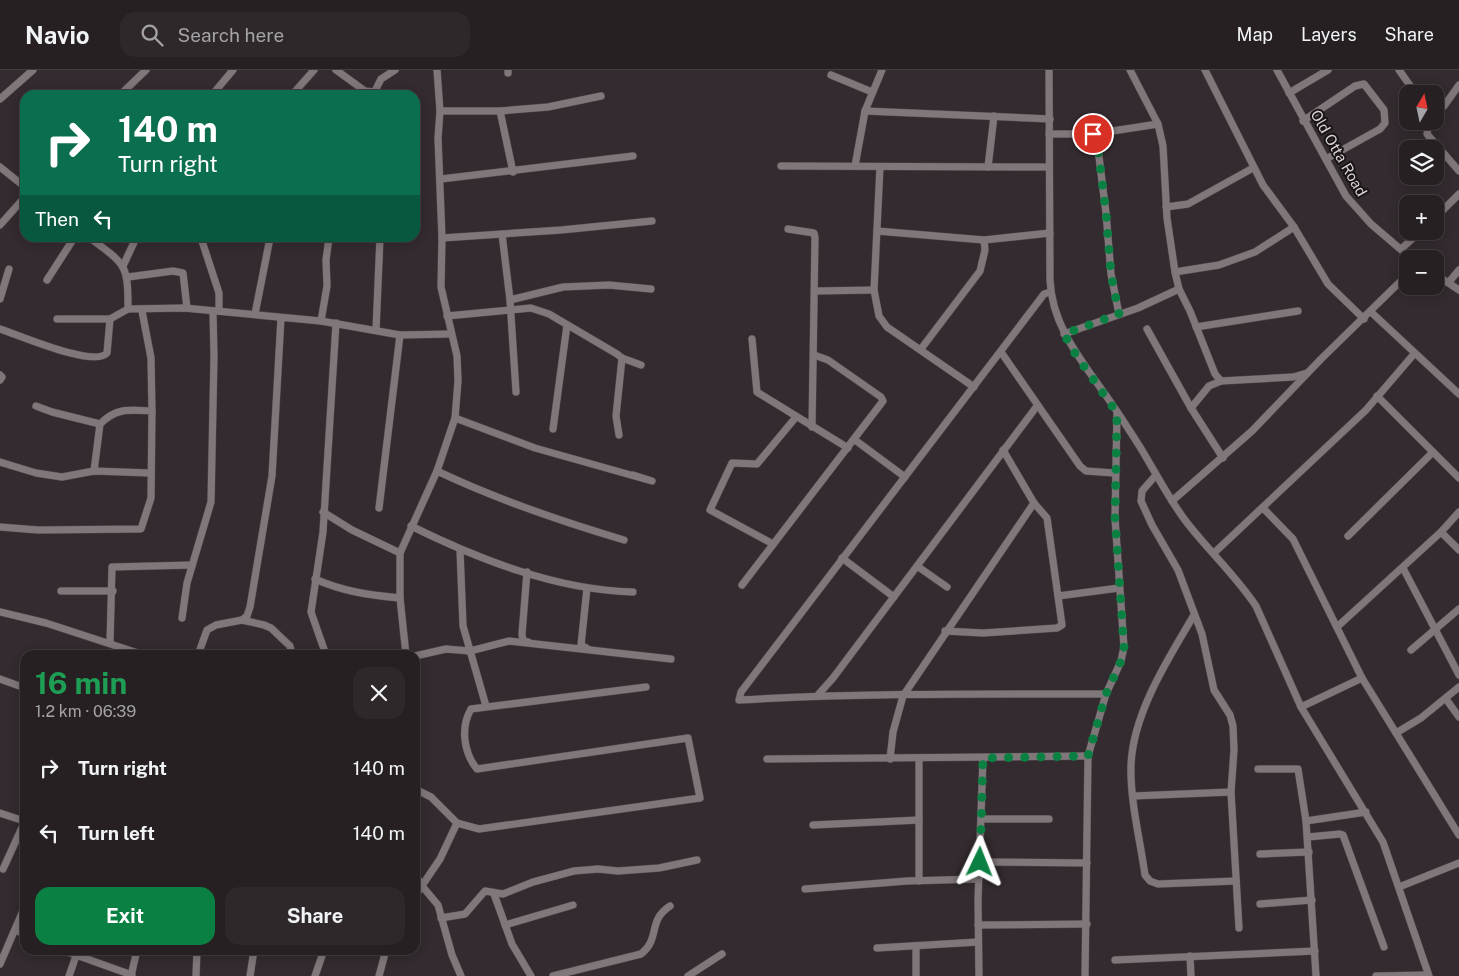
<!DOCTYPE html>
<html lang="en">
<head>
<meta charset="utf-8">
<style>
  body { margin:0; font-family:"Public Sans",sans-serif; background:#2e282b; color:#f1f3f6; height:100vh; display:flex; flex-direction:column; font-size:19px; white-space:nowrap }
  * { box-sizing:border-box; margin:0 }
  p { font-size:16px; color:#a4a3a6 }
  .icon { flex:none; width:28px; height:28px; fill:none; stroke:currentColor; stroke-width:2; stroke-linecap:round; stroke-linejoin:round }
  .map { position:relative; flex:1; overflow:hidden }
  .panel { position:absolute; left:20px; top:580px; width:400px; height:305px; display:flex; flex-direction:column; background:#262023; border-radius:15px; box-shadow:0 2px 12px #0003,0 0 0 1px #423e41 }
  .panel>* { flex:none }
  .banner { position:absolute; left:20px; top:20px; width:400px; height:152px; border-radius:15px; box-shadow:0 2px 12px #0003,0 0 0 1px #423e41; background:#0b6e4f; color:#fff; overflow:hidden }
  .needle { width:32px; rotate:9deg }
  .controls { position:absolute; left:1399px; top:15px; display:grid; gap:10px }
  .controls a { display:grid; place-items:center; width:45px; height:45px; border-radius:10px; background:#262023; box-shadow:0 2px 12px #0003,0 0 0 1px #423e41; font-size:25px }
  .pin { position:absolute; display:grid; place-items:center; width:42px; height:42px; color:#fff; margin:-21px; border:2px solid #fff; border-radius:50%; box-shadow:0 1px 5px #0007 }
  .me { position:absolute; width:55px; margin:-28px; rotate:2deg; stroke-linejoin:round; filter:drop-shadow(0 0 4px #0008) }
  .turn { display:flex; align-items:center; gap:18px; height:105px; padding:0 15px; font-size:22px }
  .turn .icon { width:65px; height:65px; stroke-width:2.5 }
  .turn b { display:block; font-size:35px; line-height:42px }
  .then { display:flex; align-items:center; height:48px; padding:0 15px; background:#0003; gap:10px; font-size:19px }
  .round { display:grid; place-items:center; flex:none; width:52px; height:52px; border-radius:15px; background:#2e282b }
  .overview { display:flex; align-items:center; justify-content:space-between; height:85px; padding:0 15px }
  h1 { font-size:30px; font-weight:700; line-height:38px; color:#1e9e55 }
  .cta { display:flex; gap:10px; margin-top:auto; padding:10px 15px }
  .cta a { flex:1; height:58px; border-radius:15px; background:#0b8043; color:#fff; font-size:20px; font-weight:700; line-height:58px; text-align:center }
  .cta a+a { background:#2e282b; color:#f1f3f6 }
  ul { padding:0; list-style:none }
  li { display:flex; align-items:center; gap:15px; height:65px; padding:0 15px }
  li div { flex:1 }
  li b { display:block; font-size:19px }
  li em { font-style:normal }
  header { display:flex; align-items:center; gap:30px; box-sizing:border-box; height:70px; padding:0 25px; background:#262023; border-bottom:1px solid #423e41 }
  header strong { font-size:24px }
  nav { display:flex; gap:28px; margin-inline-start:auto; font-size:18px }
  .search { width:350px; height:45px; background:#2e282b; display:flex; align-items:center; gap:12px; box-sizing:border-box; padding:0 18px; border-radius:15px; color:#a4a3a6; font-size:19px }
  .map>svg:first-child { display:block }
</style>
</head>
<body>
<header>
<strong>Navio</strong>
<div class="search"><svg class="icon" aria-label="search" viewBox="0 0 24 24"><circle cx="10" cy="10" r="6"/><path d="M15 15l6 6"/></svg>Search here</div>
<nav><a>Map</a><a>Layers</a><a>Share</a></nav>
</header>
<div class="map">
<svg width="1459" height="906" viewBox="0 0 1459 906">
  <rect width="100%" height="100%" fill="#332b2f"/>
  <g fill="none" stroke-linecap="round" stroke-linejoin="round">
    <defs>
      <g id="minor">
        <path d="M336 0 365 21 374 22"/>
        <path d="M508 0V3"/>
        <path d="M1049 0 1050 210C1052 254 1078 286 1102 320 1116 339 1128 358 1140 377 1156 403 1169 430 1188 454 1210 482 1236 506 1256 536L1301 637 1383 772 1429 906"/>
        <path d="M1130 0 1158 54 1163 76 1167 148 1175 202 1179 219 1190 241 1215 304 1221 311 1293 307 1307 303"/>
        <path d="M1205 0 1263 115 1294 157 1328 214 1364 249"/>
        <path d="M1277 0 1346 126 1371 154 1412 189"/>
        <path d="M1399 0 1416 24"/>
        <path d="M831 5 872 22"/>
        <path d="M1289 23 1328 0"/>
        <path d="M120 25 146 0"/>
        <path d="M212 25 233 0"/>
        <path d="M292 25 314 0"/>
        <path d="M373 25 381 9 395 0"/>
        <path d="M0 29 33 0"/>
        <path d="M1435 40 1444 36 1459 15"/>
        <path d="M440 41H500L548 37 601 26"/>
        <path d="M500 41 513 102"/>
        <path d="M865 41 1050 49"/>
        <path d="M1303 51 1355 16 1364 14 1384 40 1385 53 1380 59 1326 89"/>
        <path d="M1429 51 1427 64 1459 101"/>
        <path d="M1096 63 1106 143 1111 204 1119 244"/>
        <path d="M1049 64H1093L1158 54"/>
        <path d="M781 96 1049 97"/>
        <path d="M855 96 865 41 882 0"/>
        <path d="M0 97 25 117"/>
        <path d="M880 97 874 220 879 246 887 257 974 317"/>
        <path d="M988 97 994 46"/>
        <path d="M441 109 633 86"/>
        <path d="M1166 137 1188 134 1253 98"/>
        <path d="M1435 148 1459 124"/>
        <path d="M0 155 25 127"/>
        <path d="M788 159 814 163 815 168 812 357"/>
        <path d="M877 161 984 170 1050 163"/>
        <path d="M502 164 510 230"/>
        <path d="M90 168C126 195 128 194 128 239"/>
        <path d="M201 168 219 223V241"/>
        <path d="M442 168 561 160 652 151"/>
        <path d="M1401 179 1421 161"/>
        <path d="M123 196 136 168"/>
        <path d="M1175 202 1219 195 1255 182 1294 157"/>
        <path d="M1435 204 1459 220"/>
        <path d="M128 207 173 201 183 203 187 238H184"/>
        <path d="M47 210 74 168"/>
        <path d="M1449 212 1459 200"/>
        <path d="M816 221 874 220"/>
        <path d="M1050 222 1044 224 1038 232 741 622 739 630C861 623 983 624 1106 624"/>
        <path d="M0 229 9 199"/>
        <path d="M1371 242 1459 324"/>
        <path d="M255 244 270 168"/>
        <path d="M447 246 531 238 549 244 617 284 622 288 616 346 619 365"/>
        <path d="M57 249H110L128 239 184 238 321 251 400 265 451 264"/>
        <path d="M321 251 327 216 326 190 329 168"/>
        <path d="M1196 257 1298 241"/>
        <path d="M0 259C19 265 94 298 107 283L110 249"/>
        <path d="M1147 259 1191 338 1223 388"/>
        <path d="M376 260 380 168"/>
        <path d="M1064 264 1138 238 1179 219"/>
        <path d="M752 269 757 322 848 378"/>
        <path d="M921 279 980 201 985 180 984 170"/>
        <path d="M1001 282 1080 396 1086 401 1114 403"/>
        <path d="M622 288 641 295"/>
        <path d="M0 305 2 307 0 310"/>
        <path d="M516 322 510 230 563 217 609 215 651 219"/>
        <path d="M1377 326 1459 408"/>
        <path d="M36 336 52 342 100 354 94 401"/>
        <path d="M1191 338 1209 316 1221 311"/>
        <path d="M455 348 535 378 652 411 633 405"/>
        <path d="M100 354C117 337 130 340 152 341"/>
        <path d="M553 359 567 255"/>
        <path d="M855 370 905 407"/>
        <path d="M0 392 36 403 62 407 94 401 150 403"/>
        <path d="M437 401C498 430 560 451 624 470"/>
        <path d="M1172 431 1252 361 1321 289 1408 204"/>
        <path d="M379 438 400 265"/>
        <path d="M1263 438 1293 469 1362 608 1459 765"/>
        <path d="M323 442 352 460 400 483"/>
        <path d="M411 456C480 490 557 520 633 522"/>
        <path d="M0 457 38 460 141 459 151 428 152 341 151 288 142 241"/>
        <path d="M1441 462 1459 480"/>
        <path d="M1348 466 1433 382"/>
        <path d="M773 474 710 440 732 393 757 394 796 347"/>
        <path d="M460 480 463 556 486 636"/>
        <path d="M1214 483 1366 340 1414 284"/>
        <path d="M842 488 894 527"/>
        <path d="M917 496 947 517"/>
        <path d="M1403 498 1459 605"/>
        <path d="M527 502 522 564 523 571 528 572"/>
        <path d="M315 509C344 522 370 525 400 528"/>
        <path d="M742 515 883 331 881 327 828 290 814 285"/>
        <path d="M587 518 581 575 588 579"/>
        <path d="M61 521H113"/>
        <path d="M1058 526 1119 518"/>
        <path d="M0 542 46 553 144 585"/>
        <path d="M1194 545C1168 589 1133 643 1131 695 1130 731 1140 769 1145 805L1150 811 1158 814 1236 811"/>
        <path d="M182 548 187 513 211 432 214 287 213 242"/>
        <path d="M242 550 247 546 250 537 272 406 281 248"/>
        <path d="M1337 557 1441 462 1459 442"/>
        <path d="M945 561 983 563 1057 558 1062 555 1047 448 1034 433 1003 380"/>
        <path d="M110 573 112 497 192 495"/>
        <path d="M1411 580 1459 539"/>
        <path d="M198 585 207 560 216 555 242 550 264 555 271 558 290 576 292 585"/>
        <path d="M326 585 311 542 323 462 336 253"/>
        <path d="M406 585 400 528V483L437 401 455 348 458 311 457 286 441 217 442 168 438 68 440 41 437 0"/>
        <path d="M415 586 446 579 470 581 509 571 671 589"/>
        <path d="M0 609 25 618"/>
        <path d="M817 626 833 608 1037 336"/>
        <path d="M1446 629 1459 647"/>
        <path d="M1301 637 1362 608"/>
        <path d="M1396 663 1421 648 1459 617"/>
        <path d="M919 688V811"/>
        <path d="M767 689 1088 686"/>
        <path d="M890 689 893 662 903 626 1034 433"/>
        <path d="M1258 699H1298L1306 751"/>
        <path d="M415 719 431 727 457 753 479 759 700 728 688 668 477 699C464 683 460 658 471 639L646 617"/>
        <path d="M1231 722 1239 858"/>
        <path d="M1133 726 1231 722 1234 680 1233 656 1230 645 1214 620 1202 564 1178 500 1152 455 1141 431 1142 421 1156 405"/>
        <path d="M0 743 21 750 25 749"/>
        <path d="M982 749H1049"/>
        <path d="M813 755 919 750"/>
        <path d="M1308 767 1340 764 1343 765 1384 877"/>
        <path d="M1260 784 1309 782"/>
        <path d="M980 792 1087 793"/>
        <path d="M3 799 25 751"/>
        <path d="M415 804 422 816 438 835 452 885 461 906"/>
        <path d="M1399 817 1459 793"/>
        <path d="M805 819 907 811 979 809"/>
        <path d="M494 824 512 874 531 906"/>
        <path d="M415 826 440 789 457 753"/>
        <path d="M1260 834 1312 830"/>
        <path d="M441 848 465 844 485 821 503 824 533 812 574 801 598 799 618 801 659 798 697 790"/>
        <path d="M505 855 573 835"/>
        <path d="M978 855 1087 854"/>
        <path d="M15 860 25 864"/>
        <path d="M916 876V906"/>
        <path d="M877 878 978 872"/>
        <path d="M62 880 132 905"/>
        <path d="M1190 886 1191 906"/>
        <path d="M1115 890 1315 881"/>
        <path d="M0 894 25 836"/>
        <path d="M69 906 76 886"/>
        <path d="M131 906 137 880"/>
        <path d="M196 906 197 880"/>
        <path d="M250 906 254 880"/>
        <path d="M315 906 324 880"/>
        <path d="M379 906 386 880"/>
        <path d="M553 906 641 884C661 868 647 851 670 836"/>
        <path d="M688 906 722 884"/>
        <path d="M979 906 978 830 983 688"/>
        <path d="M1085 906 1088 686 1106 624 1121 591 1124 577 1115 448 1117 343"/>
        <path d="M1316 906 1306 751 1366 742"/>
        <path d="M1376 906 1428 905"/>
      </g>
    </defs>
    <!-- minor casing -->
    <use href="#minor" stroke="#50494c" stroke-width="8"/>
    <!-- minor -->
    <use href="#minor" stroke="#80777b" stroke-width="7"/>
  </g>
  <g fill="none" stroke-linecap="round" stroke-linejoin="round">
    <!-- route -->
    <path stroke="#0b8043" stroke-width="9" stroke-dasharray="0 16.2" d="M980 792 983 688 1088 686 1106 624 1121 591 1124 577 1115 448 1117 343 1076 285 1064 264 1119 244 1111 204 1106 143 1096 63 1093 64"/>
  </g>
  <g text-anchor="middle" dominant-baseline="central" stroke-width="4" stroke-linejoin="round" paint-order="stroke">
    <!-- street labels -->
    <g font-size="15" fill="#d8d2d5" stroke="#191517">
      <text transform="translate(1339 83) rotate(60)">Old Otta Road</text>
    </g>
  </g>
</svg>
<div class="controls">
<a><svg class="needle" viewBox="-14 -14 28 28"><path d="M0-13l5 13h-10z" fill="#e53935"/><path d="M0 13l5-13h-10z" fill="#a4a3a6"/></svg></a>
<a><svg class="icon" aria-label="layers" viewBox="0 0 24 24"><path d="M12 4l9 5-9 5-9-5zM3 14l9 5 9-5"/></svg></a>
<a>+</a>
<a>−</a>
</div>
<div class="pin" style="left:1093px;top:64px;background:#d93025"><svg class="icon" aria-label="arrive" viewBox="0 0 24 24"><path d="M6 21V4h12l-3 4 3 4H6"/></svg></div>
<svg class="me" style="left:980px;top:792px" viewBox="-20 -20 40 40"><path d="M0-17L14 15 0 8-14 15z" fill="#0b8043" stroke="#fff" stroke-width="4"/></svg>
<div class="banner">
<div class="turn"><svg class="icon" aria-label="right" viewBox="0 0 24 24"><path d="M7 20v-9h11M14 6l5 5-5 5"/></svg><div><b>140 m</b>Turn right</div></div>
<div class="then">Then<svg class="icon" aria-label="left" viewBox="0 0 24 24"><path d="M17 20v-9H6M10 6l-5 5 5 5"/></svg></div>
</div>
<section class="panel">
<div class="overview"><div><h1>16 min</h1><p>1.2 km · 06:39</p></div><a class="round"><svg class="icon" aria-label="close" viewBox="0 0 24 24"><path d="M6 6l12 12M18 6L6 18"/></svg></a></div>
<ul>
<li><svg class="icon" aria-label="right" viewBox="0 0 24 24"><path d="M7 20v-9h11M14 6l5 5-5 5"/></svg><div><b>Turn right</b></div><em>140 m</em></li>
<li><svg class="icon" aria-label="left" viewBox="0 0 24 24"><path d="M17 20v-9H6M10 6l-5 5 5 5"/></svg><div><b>Turn left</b></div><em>140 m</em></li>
</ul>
<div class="cta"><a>Exit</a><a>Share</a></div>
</section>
</div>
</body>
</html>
